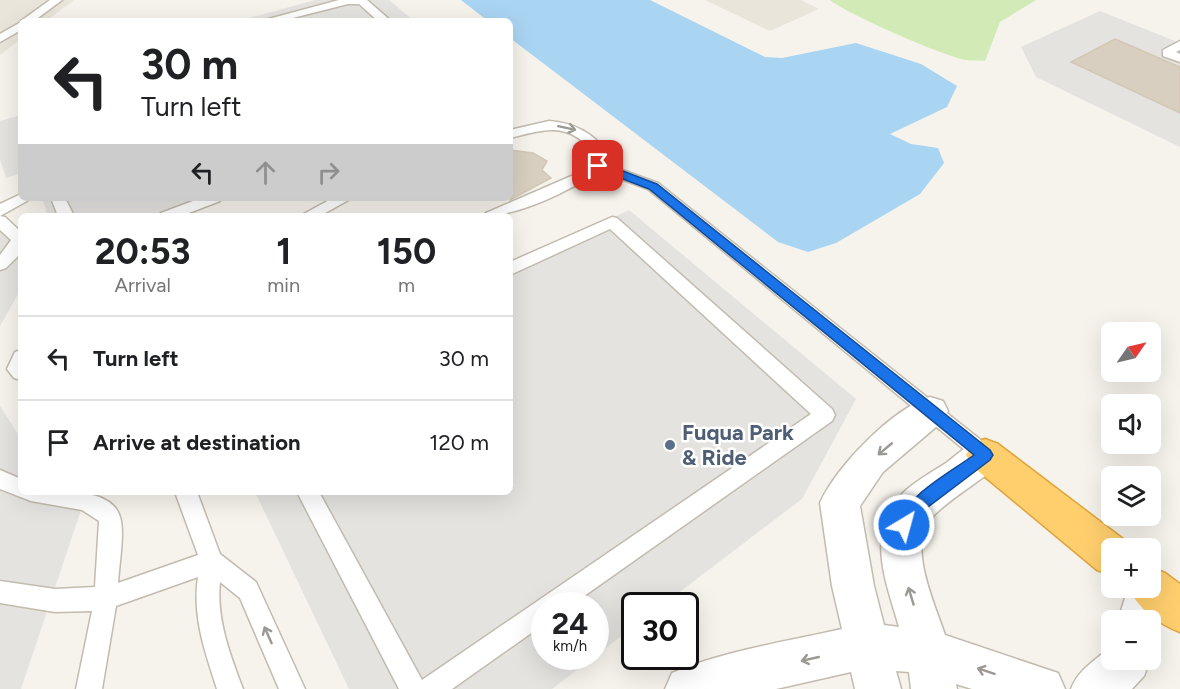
<!DOCTYPE html>
<html lang="en">
<head>
<meta charset="utf-8">
<style>
  body { margin:0; font-family:Figtree,sans-serif; background:#f6f6f6; color:#202124; height:100vh; display:flex; flex-direction:column; font-size:22px; white-space:nowrap }
  * { box-sizing:border-box; margin:0 }
  p { font-size:20px; color:#757577 }
  .icon { flex:none; width:33px; height:33px; fill:none; stroke:currentColor; stroke-width:2; stroke-linecap:round; stroke-linejoin:round }
  .map { position:relative; flex:1; overflow:hidden }
  .sheet { position:absolute; left:18px; top:213px; width:495px; height:282px; display:flex; flex-direction:column; background:#fff; border-radius:9px; box-shadow:0 6px 24px #0002 }
  .sheet>* { flex:none }
  .guide { position:absolute; left:18px; top:18px; width:495px; height:183px; border-radius:9px; box-shadow:0 6px 24px #0002; background:#fff; color:#202124; overflow:hidden }
  .needle { width:39px; rotate:56deg }
  .buttons { position:absolute; left:1101px; top:322px; display:grid; gap:12px }
  .buttons a { display:grid; place-items:center; width:60px; height:60px; border-radius:9px; background:#fff; box-shadow:0 6px 24px #0002; font-size:30px }
  .speed { position:absolute; left:531px; top:592px; display:flex; gap:12px; font-size:30px; font-weight:700; text-align:center }
  .speed>* { display:grid; place-content:center; width:78px; height:78px; border-radius:50%; background:#fff; box-shadow:0 6px 24px #0002; line-height:1 }
  .speed small { font-size:15px; font-weight:400 }
  .speed .limit { border:3px solid #111; border-radius:9px; background:#fff; color:#111 }
  .pin { position:absolute; display:grid; place-items:center; width:51px; height:51px; color:#fff; margin:-26px; border-radius:12px; box-shadow:0 3px 9px #0006 }
  .me { position:absolute; width:66px; margin:-33px; rotate:37deg; stroke-linejoin:round; filter:drop-shadow(0 0 4px #0008) }
  .turn { display:flex; align-items:center; gap:21px; height:126px; padding:0 24px; font-size:27px }
  .turn .icon { width:78px; height:78px; stroke-width:2.5 }
  .turn b { display:block; font-size:42px; line-height:51px }
  .lanes { display:flex; align-items:center; height:57px; padding:0 24px; background:#0003; justify-content:center; gap:30px; direction:ltr }
  .lanes .off { opacity:.35 }
  .eta { display:flex; justify-content:space-evenly; align-items:center; height:102px; text-align:center }
  .eta b { font-size:36px; font-weight:700; line-height:42px }
  ul { padding:0; list-style:none }
  li { display:flex; align-items:center; gap:18px; height:84px; padding:0 24px; border-top:2px solid #e0e0e0 }
  li div { flex:1 }
  li b { display:block; font-size:22px }
  li em { font-style:normal }
  .map>svg:first-child { display:block }
</style>
</head>
<body>
<div class="map">
<svg width="1180" height="689" viewBox="0 0 1180 689">
  <rect width="100%" height="100%" fill="#f6f3ec"/>
  <!-- residential -->
  <g fill="#eae5da">
    <path d="M0 0H74L46 21H21V39L0 55Z"/>
    <path d="M705 0H801L819 9 770 31Z"/>
  </g>
  <!-- green -->
  <path fill="#d2eab5" d="M830 0H1036L1000 22 985 61C979 60 972 61 966 60 943 56 847 14 830 0Z"/>
  <!-- parking -->
  <g fill="#e5e3e0">
    <path d="M315 0H389L414 21H238Z"/>
    <path d="M1100 11 1180 43V147L1036 77 1021 47Z"/>
    <path d="M21 115V173L6 178 0 159V121Z"/>
    <path d="M42 198H219L169 216H48Z"/>
    <path d="M629 210 856 399 802 499 661 606H634V626L596 656V606H544V657H594L552 689H349L255 492H510V266Z"/>
    <path d="M0 222 21 244V289L0 326Z"/>
    <path d="M0 406 21 439V492H87L21 689H0Z"/>
  </g>
  <!-- water -->
  <path fill="#a9d4f2" d="M461 0H650L765 57 782 58 856 43 921 64 957 86 947 107 890 134 911 144 938 148 944 163 920 194 836 243 808 252 778 242 510 38V21H488Z"/>
  <!-- building -->
  <g fill="#d8cfc1" stroke="#d3c7b4" stroke-width="1.5">
    <path d="M1115 39 1180 67V113L1071 62Z"/>
    <path d="M510 150 533 153 547 161 542 170 551 178 510 200Z"/>
  </g>
  <g fill="none" stroke-linecap="round" stroke-linejoin="round">
    <defs>
      <g id="service">
        <path d="M50 0H62L34 21H21Z"/>
        <path d="M339 0H367L391 21H378L359 4H348L281 21H261Z"/>
        <path d="M21 22V30L0 42V34Z"/>
        <path d="M1180 41V50L1176 52 1180 54V62L1163 56V50Z"/>
        <path d="M549 121C575 123 593 133 609 154L606 164 658 183 992 449 995 455 992 461 985 464 978 461 648 189 599 171C570 191 518 216 483 216L486 213 576 174 592 164 595 154C568 121 547 129 510 138V130Z"/>
        <path d="M21 194V198H29L27 201 0 216V204Z"/>
        <path d="M51 198H65L74 216H58Z"/>
        <path d="M201 198H222L220 201 181 216H158L161 213Z"/>
        <path d="M333 198H352L320 216H300Z"/>
        <path d="M0 216 5 217 21 232 19 255 6 268 0 270V255L11 240 0 230Z"/>
        <path d="M612 217 617 218 832 409 835 415 832 421 570 606H544V624L452 689H399L297 492H319L422 680 811 414 610 229 510 275V262Z"/>
        <path d="M21 350V380L14 378 7 369 15 352Z"/>
        <path d="M0 470 21 479V492C46 492 111 484 120 517 125 532 119 565 118 583L198 555 175 492H197L220 554 256 582 305 689H279L240 598 220 582C216 618 230 655 243 689H217C205 652 192 616 198 577L116 606 102 689H76L92 611 55 612 0 603V581L55 589 95 587 99 521 82 510 31 501 0 489Z"/>
      </g>
      <g id="minor">
        <path d="M930 397 943 401 948 411 943 421 883 472 860 506 874 586 884 625 899 627C886 581 864 532 904 492 916 481 932 472 946 463 965 449 974 435 998 444L1004 455 998 466C977 483 951 498 932 517 906 544 935 604 945 635L1058 673 1065 689H972L956 684 957 689H911L909 672 896 671 901 689H855L851 672 776 689H665L672 673C726 650 785 642 842 629L832 586 820 503C837 466 892 409 930 397Z"/>
        <path d="M1150 568 1164 574 1170 588 1155 636 1150 638V621H1118L1128 588H1150Z"/>
        <path d="M1112 645V660H1150L1144 676 1132 689H1071C1079 668 1096 661 1112 645Z"/>
      </g>
      <g id="motorway">
        <path d="M985 439 998 444 1127 542 1129 549H1112V575L1097 570 972 466 966 455 972 444Z"/>
        <path d="M1150 567 1165 573 1180 584V632C1159 624 1138 609 1129 588H1150Z"/>
      </g>
    </defs>
    <!-- service casing -->
    <use href="#service" stroke="#c2bbae" stroke-width="3"/>
    <!-- minor casing -->
    <use href="#minor" stroke="#c2bbae" stroke-width="3"/>
    <!-- motorway casing -->
    <use href="#motorway" stroke="#e0a43c" stroke-width="3"/>
    <!-- service -->
    <use href="#service" fill="#fff" fill-rule="evenodd"/>
    <!-- minor -->
    <use href="#minor" fill="#fff" fill-rule="evenodd"/>
    <!-- motorway -->
    <use href="#motorway" fill="#ffcf6e" fill-rule="evenodd"/>
  </g>
  <!-- one-way arrows -->
  <defs><path id="oneway-shaft" d="M-6 0H5M1.5-3L5.5 0L1.5 3" fill="none" stroke-width="1.6" stroke-linecap="round" stroke-linejoin="round" transform="scale(1.5)"/></defs>
  <g stroke="#9c9892">
    <use href="#oneway-shaft" transform="translate(567 128) rotate(12)"/>
    <use href="#oneway-shaft" transform="translate(885 449) rotate(140)"/>
    <use href="#oneway-shaft" transform="translate(911 596) rotate(-107)"/>
    <use href="#oneway-shaft" transform="translate(268 635) rotate(-114)"/>
    <use href="#oneway-shaft" transform="translate(810 659) rotate(167)"/>
    <use href="#oneway-shaft" transform="translate(986 671) rotate(-162)"/>
  </g>
  <!-- route -->
  <path fill="#1a73e8" stroke="#114b97" stroke-width="1.5" d="M594 163H602L657 184 990 450 993 455 990 460 924 510 910 531 904 533 898 531 896 525C910 493 946 475 974 455L649 189 594 168Z"/>
  <!-- markers -->
  <circle fill="#5c6f8a" stroke="#fff" stroke-width="2" cx="670" cy="445" r="6"/>
  <g text-anchor="middle" dominant-baseline="central" stroke-width="5" stroke-linejoin="round" paint-order="stroke">
    <!-- service labels -->
    <g font-size="22" font-weight="bold" fill="#4e5e75" stroke="#fff" text-anchor="start">
      <text x="682" y="432">Fuqua Park<tspan x="682" dy="25">&amp; Ride</tspan></text>
    </g>
  </g>
</svg>
<div class="buttons">
<a><svg class="needle" viewBox="-14 -14 28 28"><path d="M0-13l5 13h-10z" fill="#e53935"/><path d="M0 13l5-13h-10z" fill="#757577"/></svg></a>
<a><svg class="icon" aria-label="sound" viewBox="0 0 24 24"><path d="M4 9h4l5-4v14l-5-4H4zM17 9q2 3 0 6"/></svg></a>
<a><svg class="icon" aria-label="layers" viewBox="0 0 24 24"><path d="M12 4l9 5-9 5-9-5zM3 14l9 5 9-5"/></svg></a>
<a>+</a>
<a>−</a>
</div>
<div class="speed"><div>24<small>km/h</small></div><div class="limit">30</div></div>
<div class="pin" style="left:598px;top:166px;background:#d93025"><svg class="icon" aria-label="arrive" viewBox="0 0 24 24"><path d="M6 21V4h12l-3 4 3 4H6"/></svg></div>
<svg class="me" style="left:904px;top:525px" viewBox="-20 -20 40 40"><circle r="17" fill="#1a73e8" stroke="#fff" stroke-width="3"/><path d="M0-11L8 9 0 5-8 9z" fill="#fff"/></svg>
<div class="guide">
<div class="turn"><svg class="icon" aria-label="left" viewBox="0 0 24 24"><path d="M17 20v-9H6M10 6l-5 5 5 5"/></svg><div><b>30 m</b>Turn left</div></div>
<div class="lanes"><svg class="icon" aria-label="left" viewBox="0 0 24 24"><path d="M17 20v-9H6M10 6l-5 5 5 5"/></svg><svg class="icon off" aria-label="ahead" viewBox="0 0 24 24"><path d="M12 20V5M6 11l6-6 6 6"/></svg><svg class="icon off" aria-label="right" viewBox="0 0 24 24"><path d="M7 20v-9h11M14 6l5 5-5 5"/></svg></div>
</div>
<section class="sheet">
<div class="eta">
<div><b>20:53</b><p>Arrival</p></div>
<div><b>1</b><p>min</p></div>
<div><b>150</b><p>m</p></div>
</div>
<ul>
<li><svg class="icon" aria-label="left" viewBox="0 0 24 24"><path d="M17 20v-9H6M10 6l-5 5 5 5"/></svg><div><b>Turn left</b></div><em>30 m</em></li>
<li><svg class="icon" aria-label="arrive" viewBox="0 0 24 24"><path d="M6 21V4h12l-3 4 3 4H6"/></svg><div><b>Arrive at destination</b></div><em>120 m</em></li>
</ul>
</section>
</div>
</body>
</html>
